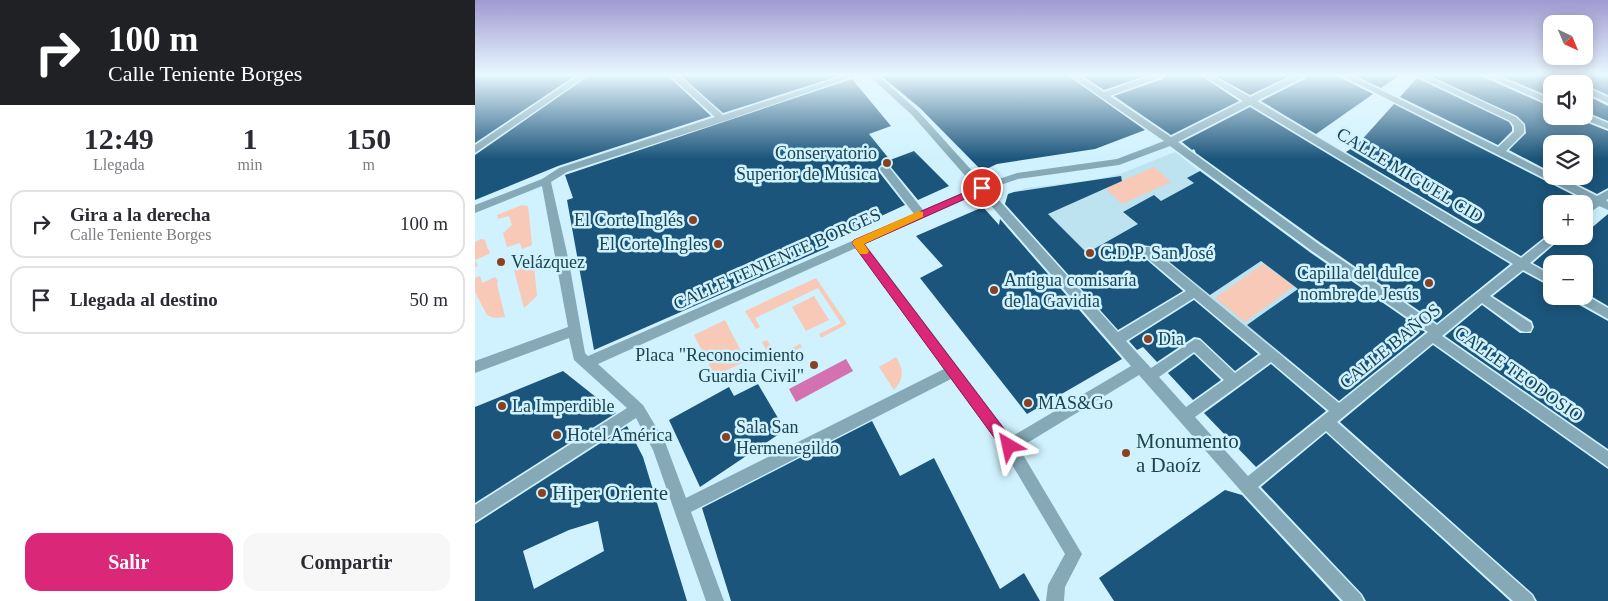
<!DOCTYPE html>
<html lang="es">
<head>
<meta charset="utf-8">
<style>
  body { margin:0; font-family:Georgia,serif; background:#f7f7f7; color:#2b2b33; height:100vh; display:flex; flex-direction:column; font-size:19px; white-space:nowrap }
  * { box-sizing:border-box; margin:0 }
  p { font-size:16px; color:#7c7c81 }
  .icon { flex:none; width:28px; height:28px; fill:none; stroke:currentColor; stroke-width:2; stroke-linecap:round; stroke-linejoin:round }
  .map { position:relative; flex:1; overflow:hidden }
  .sheet { display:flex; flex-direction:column; background:#fff; width:475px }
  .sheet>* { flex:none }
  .hud { background:#202124; color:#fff; overflow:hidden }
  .needle { width:32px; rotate:136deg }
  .buttons { position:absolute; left:1068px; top:15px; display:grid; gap:10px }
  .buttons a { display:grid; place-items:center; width:50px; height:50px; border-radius:10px; background:#fff; box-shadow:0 2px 12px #0003; font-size:25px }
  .pin { position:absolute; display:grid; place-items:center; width:42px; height:42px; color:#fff; margin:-21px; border:2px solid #fff; border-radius:50%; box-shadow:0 1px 5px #0007 }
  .me { position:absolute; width:55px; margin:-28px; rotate:324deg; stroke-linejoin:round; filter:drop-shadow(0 0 4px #0008) }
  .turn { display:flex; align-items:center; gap:18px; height:105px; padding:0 25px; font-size:22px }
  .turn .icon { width:65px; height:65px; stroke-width:2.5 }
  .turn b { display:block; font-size:35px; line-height:42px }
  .eta { display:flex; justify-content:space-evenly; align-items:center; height:85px; text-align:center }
  .eta b { font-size:30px; font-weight:600; line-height:35px }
  .cta { display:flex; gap:10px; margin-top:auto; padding:10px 25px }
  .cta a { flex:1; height:58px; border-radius:15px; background:#db2777; color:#fff; font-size:20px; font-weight:600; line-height:58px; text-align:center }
  .cta a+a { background:#f7f7f7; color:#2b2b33 }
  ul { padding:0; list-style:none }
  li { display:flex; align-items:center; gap:15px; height:68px; margin:0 10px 8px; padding:0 15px; border:2px solid #e1e1e2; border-radius:15px }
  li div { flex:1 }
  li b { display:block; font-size:19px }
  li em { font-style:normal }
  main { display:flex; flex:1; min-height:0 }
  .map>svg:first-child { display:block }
</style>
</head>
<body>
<main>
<section class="sheet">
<div class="hud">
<div class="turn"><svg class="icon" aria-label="right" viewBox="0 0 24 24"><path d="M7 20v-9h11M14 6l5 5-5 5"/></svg><div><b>100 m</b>Calle Teniente Borges</div></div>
</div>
<div class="eta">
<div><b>12:49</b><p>Llegada</p></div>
<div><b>1</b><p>min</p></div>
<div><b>150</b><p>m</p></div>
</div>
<ul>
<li><svg class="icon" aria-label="right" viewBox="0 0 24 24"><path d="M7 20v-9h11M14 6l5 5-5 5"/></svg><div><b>Gira a la derecha</b><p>Calle Teniente Borges</p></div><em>100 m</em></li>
<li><svg class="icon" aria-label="arrive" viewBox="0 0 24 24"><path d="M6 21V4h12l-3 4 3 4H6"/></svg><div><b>Llegada al destino</b></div><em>50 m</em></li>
</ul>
<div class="cta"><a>Salir</a><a>Compartir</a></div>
</section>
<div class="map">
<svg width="1133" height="601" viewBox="0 0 1133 601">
  <rect width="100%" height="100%" fill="#cff2fe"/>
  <!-- built -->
  <path fill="#bde2f0" d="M700 152 731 177 686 201 679 195 648 213 689 244 772 250 872 280 824 347 809 358 667 243 605 279 531 200 533 194 551 188 618 180 645 174Z"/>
  <!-- green -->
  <g fill="#f7c9b6">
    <path d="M679 167 696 182 647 204 630 188Z"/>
    <path d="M47 205 53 206 57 245 47 249 45 243 32 247 28 233 37 225 34 216 23 219 22 215Z"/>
    <path d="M6 239 10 240 13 250H15L14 254 0 260 3 266 0 267V242Z"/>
    <path d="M58 254 62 296 49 308 39 270 51 265 49 258Z"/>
    <path d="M788 264 819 286 770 322 740 298Z"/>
    <path d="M5 276 7 283 20 277 23 281 22 284 30 317 19 318 12 315 0 292V278Z"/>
    <path d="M341 278 372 324 346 338 344 334 366 323 343 288 280 318 285 327 281 329 270 311Z"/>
    <path d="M339 296 354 320 331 331 317 307Z"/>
    <path d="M250 320 271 361 240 376 219 335Z"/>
    <path d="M292 340 301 356 325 344 327 347 298 362 287 342Z"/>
    <path d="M421 357C429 369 429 379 419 390L404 367Z"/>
  </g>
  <!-- water -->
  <path fill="#d471b1" d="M371 359 378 371 321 402 314 389Z"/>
  <!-- building -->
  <g fill="#1b557b" fill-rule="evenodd">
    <path d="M0 75H101L0 143Z"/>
    <path d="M115 75H192L236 116 83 166 0 200V155Z"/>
    <path d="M205 75H367L248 113Z"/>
    <path d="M405 75H592L670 130 620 149 522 164 507 171 445 108Z"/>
    <path d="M606 75H673L629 90Z"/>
    <path d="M690 75H725L764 101 696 135 639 96 688 79Z"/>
    <path d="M739 75H817L775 95Z"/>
    <path d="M832 75H863L864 77 898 94 841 134 786 101 830 79Z"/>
    <path d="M878 75H925L906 88Z"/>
    <path d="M953 75H1007L1008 77 1076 107V116H1102L1105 120 1133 131V188L1122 194 1087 176H1109V144H1076V172L1034 150 1051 133 1050 124 1042 116Z"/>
    <path d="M1023 75H1069L1084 84H1076V97Z"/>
    <path d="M1109 75H1133V95L1109 84Z"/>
    <path d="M942 78 1034 122 1037 127V131L1023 145 925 97Z"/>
    <path d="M377 79 416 126 394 134 415 160 439 151 474 186 443 200 415 166 406 165 403 168 404 172 430 205 350 242 354 247 119 350 92 200 98 198 90 175Z"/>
    <path d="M1109 94 1133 106V121L1109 111Z"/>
    <path d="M919 104 1112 202 1076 204V232L1046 256 871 152 883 144Z"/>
    <path d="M775 107 1035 264 962 323 846 243 721 153 719 149 717 150 707 142Z"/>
    <path d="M725 171 836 253 950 332 864 401 772 325 823 289 786 261 735 295 675 246 666 245 662 249 665 254 708 291 643 330 530 204 533 194 539 192 646 176 647 181 573 214 612 253 663 224 648 212 679 195 686 201 719 183 712 178Z"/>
    <path d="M508 207 524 225 525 219 647 359 552 414 445 278 468 266 441 236Z"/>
    <path d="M1133 214V306L1109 292V264H1076V273L1058 263 1089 236 1101 241Z"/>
    <path d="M1048 272 1076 287V296H1094L1097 301 1133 321V449L970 336 1007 305 1045 333H1056L1059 327 1057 321 1018 296Z"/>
    <path d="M719 300 783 354 760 371 725 338 719 337 682 362 668 347 662 350 654 341Z"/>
    <path d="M958 345 1133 469V601H1062L1058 594 865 422Z"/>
    <path d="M719 354 746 380 718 400 693 373Z"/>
    <path d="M796 364 851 411 781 467 729 413Z"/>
    <path d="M88 371 141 413 0 503V407Z"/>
    <path d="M283 384 310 430 225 487 194 420 254 387 259 396Z"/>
    <path d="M397 421 425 476 459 458 525 589 549 573 565 601H256L227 508Z"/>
    <path d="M152 426 168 457 212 601H0V524ZM123 521 129 551 59 589 48 551 94 530Z"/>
    <path d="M851 433 1035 601H891L887 594 786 487Z"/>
    <path d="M750 490 767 495 865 601H639L624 578Z"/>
  </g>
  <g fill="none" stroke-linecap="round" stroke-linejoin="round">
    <!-- street -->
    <g fill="#85a9b7" fill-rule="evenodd">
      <path d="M104 75H113L0 153V145Z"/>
      <path d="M194 75H203L248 115 372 75H383L250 121 92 172 76 182 94 262 110 353 113 356 439 214 406 171 405 169 406 167H414L448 210 500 187 437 115 393 75H402L443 111 509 184 542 173 642 159 689 141 594 75H603L629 92 677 75H688L687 77 635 96 696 137 768 101 727 75H736L775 97 820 75H830L829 77 782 101 1046 258 1076 234V236H1087L1055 263 1076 275V285L1048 270 1015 296 1056 323 1057 327 1056 331 1051 332 1046 331 1007 303 967 336 1133 451V467L958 343 862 422 1057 595 1060 601H1038L851 431 783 487 886 595 889 601H868L766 491 664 375 544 448 607 554 590 587 589 601H571L573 585 590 554 529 451 476 379 216 512 249 601H231L178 450 161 418 0 522V505L152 408 99 360 94 338 0 373V361L93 327 67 186 0 213V205L67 179 84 168 240 117ZM775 105 1038 264 962 325 845 245 703 142ZM695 146 837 251 953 332 864 403 674 247H666L664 250 666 253 711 291 643 332 514 189 543 179 644 165ZM505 193 656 366 536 437 390 244ZM381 248 469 369 211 498 190 442 168 405 123 364ZM719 298 786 354 760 373 725 340 720 339 676 368 651 341ZM719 352 749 380 711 407 684 377ZM796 362 854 411 773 476 720 417Z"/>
      <path d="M865 75H875L1023 147 1039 132V126L1035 121 940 75H950L1041 117 1049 125V133L1031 151 1076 174V176H1082L1122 196 1133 190V199L1131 200 1133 202V210L1124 206 1109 217V207L1116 202Z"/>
      <path d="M1009 75H1019L1076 99V105Z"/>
      <path d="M1071 75H1081L1100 84H1088Z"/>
      <path d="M1109 86 1133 97V103L1109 92Z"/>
      <path d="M1109 113 1133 123V129L1106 118 1104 116H1109Z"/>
      <path d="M1109 294 1133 308V319L1098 299 1096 296H1109Z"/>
    </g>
  </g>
  <!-- sky -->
  <linearGradient id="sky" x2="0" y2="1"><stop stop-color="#a099d2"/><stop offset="0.47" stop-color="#e9f9ff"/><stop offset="1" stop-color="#e9f9ff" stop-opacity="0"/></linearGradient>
  <rect width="1133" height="159" fill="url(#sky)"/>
  <!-- route -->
  <path fill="#db2777" stroke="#8e194d" d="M507 185 512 188 510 190 389 244 539 442 541 446 539 451 534 452 529 451 377 243 379 240Z"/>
  <!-- slow -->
  <path fill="#f59e0b" d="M444 211 448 212V217L389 244 394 251 392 254H385L377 243 379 240Z"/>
  <!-- markers -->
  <g fill="#894122" stroke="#cff2fe" stroke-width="2">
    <circle cx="412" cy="163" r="5"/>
    <circle cx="218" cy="220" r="5"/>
    <circle cx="243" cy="244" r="5"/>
    <circle cx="615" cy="253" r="5"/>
    <circle cx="26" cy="262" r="5"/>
    <circle cx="954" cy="283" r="5"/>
    <circle cx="519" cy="290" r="5"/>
    <circle cx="673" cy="339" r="5"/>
    <circle cx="339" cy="365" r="5"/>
    <circle cx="553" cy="403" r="5"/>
    <circle cx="27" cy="406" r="5"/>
    <circle cx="82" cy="435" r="5"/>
    <circle cx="251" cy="437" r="5"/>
    <circle cx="651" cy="453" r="5"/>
    <circle cx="67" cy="493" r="5"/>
  </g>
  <g text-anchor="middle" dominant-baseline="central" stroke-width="5" stroke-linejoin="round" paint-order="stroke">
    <!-- poi labels -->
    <g font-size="18" fill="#1b4350" stroke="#cff2fe" text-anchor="start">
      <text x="402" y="153" text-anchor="end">Conservatorio<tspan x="402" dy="21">Superior de Música</tspan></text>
      <text x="208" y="220" text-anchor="end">El Corte Inglés</text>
      <text x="233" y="244" text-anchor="end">El Corte Ingles</text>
      <text x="625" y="253">C.D.P. San José</text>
      <text x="36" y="262">Velázquez</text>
      <text x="944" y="273" text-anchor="end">Capilla del dulce<tspan x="944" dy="21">nombre de Jesús</tspan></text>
      <text x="529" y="280">Antigua comisaría<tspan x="529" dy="21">de la Gavidia</tspan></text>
      <text x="683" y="339">Dia</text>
      <text x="329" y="355" text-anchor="end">Placa "Reconocimiento<tspan x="329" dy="21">Guardia Civil"</tspan></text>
      <text x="563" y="403">MAS&amp;Go</text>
      <text x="37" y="406">La Imperdible</text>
      <text x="261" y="427">Sala San<tspan x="261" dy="21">Hermenegildo</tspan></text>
      <text x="92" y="435">Hotel América</text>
    </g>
    <!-- street labels -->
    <g font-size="18" fill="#1b4350" stroke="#cff2fe">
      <text transform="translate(935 175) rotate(31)">CALLE MIGUEL CID</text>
      <text transform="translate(302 259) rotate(-24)">CALLE TENIENTE BORGES</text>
      <text transform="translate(915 346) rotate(-39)">CALLE BAÑOS</text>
      <text transform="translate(1044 374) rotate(35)">CALLE TEODOSIO</text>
    </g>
    <!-- near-poi labels -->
    <g font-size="21" fill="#1b4350" stroke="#cff2fe" text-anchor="start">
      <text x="661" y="441">Monumento<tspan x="661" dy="24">a Daoíz</tspan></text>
      <text x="77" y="493">Hiper Oriente</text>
    </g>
  </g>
</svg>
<div class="buttons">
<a><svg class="needle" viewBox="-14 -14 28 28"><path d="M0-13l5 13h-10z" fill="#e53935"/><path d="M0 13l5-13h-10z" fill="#7c7c81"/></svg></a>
<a><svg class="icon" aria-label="sound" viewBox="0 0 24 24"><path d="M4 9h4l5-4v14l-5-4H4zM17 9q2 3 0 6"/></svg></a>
<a><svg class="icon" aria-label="layers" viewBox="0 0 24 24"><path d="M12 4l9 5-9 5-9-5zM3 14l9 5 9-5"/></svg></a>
<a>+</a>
<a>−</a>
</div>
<div class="pin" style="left:507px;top:188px;background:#d93025"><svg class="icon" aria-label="arrive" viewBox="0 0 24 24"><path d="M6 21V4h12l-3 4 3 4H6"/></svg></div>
<svg class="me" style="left:534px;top:446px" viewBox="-20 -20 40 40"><path d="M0-17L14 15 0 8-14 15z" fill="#db2777" stroke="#fff" stroke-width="4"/></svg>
</div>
</main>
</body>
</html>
